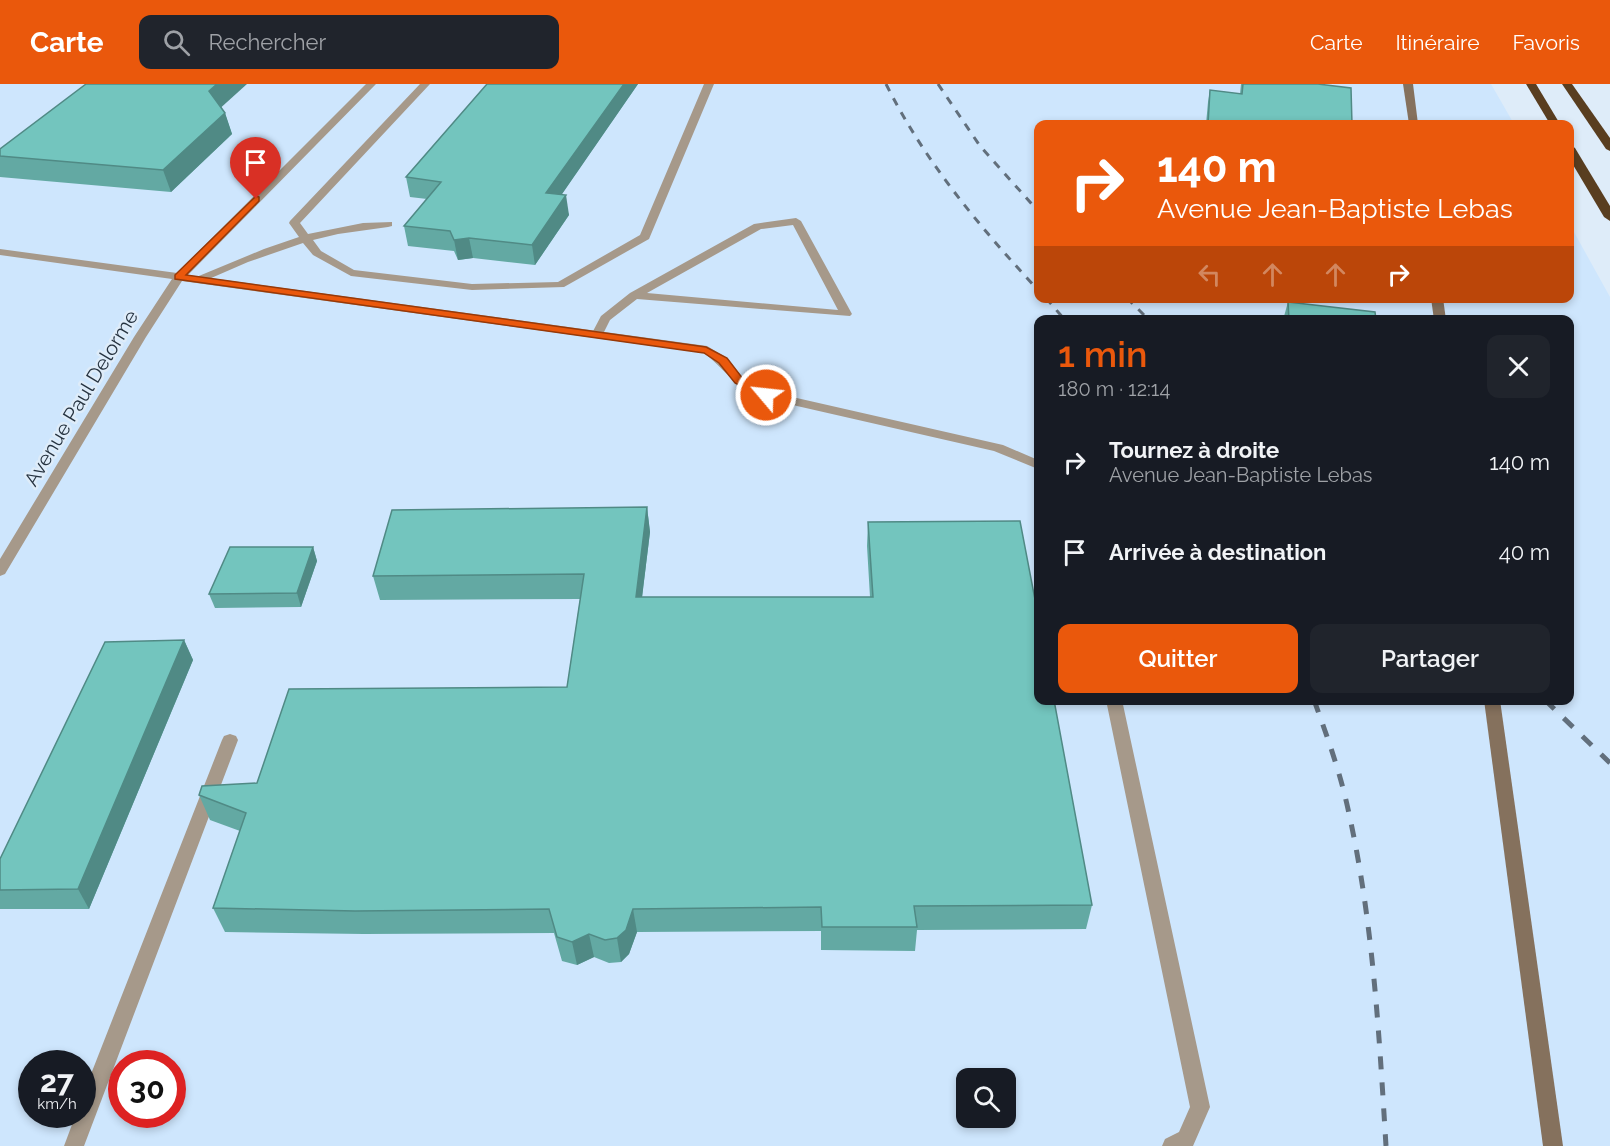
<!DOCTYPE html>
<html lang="fr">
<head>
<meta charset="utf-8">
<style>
  body { margin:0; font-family:Raleway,sans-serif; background:#20242c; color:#f1f3f6; height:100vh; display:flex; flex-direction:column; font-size:22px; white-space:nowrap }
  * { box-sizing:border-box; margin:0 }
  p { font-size:20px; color:#9ea1a6 }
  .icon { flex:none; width:33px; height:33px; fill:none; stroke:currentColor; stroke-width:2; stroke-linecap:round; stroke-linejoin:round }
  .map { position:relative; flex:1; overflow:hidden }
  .panel { position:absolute; left:1034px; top:231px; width:540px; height:390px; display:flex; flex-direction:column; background:#171b24; border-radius:12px; box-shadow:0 3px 9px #0003 }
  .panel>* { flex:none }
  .top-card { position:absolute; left:1034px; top:36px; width:540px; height:183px; border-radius:12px; box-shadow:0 3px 9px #0003; background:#ea580c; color:#fff; overflow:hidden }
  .tools { position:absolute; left:956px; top:984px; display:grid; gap:12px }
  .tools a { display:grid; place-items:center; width:60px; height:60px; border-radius:12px; background:#171b24; box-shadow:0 3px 9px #0003; font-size:30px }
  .speed { position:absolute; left:18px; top:966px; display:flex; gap:12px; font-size:30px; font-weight:700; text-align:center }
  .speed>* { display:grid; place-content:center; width:78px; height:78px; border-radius:50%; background:#171b24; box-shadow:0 3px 9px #0003; line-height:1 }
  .speed small { font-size:15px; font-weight:400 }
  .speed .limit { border:9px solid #d22; background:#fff; color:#111 }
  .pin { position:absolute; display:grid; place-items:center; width:51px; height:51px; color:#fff; margin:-62px -26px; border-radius:50% 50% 50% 0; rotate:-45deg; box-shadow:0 0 6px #0007 }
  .pin .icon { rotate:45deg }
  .me { position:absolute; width:66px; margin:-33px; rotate:298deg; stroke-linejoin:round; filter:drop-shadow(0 0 4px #0008) }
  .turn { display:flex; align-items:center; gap:21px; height:126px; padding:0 24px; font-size:27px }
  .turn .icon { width:78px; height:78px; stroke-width:2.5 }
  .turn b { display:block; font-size:42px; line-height:51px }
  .lanes { display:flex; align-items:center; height:57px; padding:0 24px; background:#0003; justify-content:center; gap:30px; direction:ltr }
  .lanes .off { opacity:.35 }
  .round { display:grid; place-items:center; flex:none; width:63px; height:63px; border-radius:12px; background:#20242c }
  .summary { display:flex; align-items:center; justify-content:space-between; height:102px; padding:0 24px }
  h1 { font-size:36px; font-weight:600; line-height:45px; color:#ea580c }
  .button { display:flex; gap:12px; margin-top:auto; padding:12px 24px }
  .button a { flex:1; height:69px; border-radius:12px; background:#ea580c; color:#fff; font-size:24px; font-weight:600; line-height:69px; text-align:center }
  .button a+a { background:#20242c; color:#f1f3f6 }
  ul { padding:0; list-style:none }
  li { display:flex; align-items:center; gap:18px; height:90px; padding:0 24px }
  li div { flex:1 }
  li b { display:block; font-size:22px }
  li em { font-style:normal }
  header { display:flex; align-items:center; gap:36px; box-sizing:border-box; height:84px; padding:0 30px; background:#ea580c; color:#fff }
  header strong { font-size:28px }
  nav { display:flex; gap:33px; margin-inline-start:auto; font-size:21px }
  .search { width:420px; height:54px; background:#20242c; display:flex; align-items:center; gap:15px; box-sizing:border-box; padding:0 21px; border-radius:12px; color:#9ea1a6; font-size:22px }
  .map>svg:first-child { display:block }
</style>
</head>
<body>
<header>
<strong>Carte</strong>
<div class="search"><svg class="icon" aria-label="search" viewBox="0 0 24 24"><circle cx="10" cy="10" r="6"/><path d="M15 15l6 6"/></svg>Rechercher</div>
<nav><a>Carte</a><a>Itinéraire</a><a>Favoris</a></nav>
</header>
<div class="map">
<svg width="1610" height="1062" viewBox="0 0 1610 1062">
  <rect width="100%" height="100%" fill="#deecf9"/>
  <!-- built -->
  <path fill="#cee6fd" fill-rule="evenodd" d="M0 0H1491L1514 40H1038V214H1569V139L1610 213V1062H0ZM1038 236H1569V616H1038ZM32 980H82V1030H32ZM122 980H172V1030H122ZM966 994H1005V1034H966Z"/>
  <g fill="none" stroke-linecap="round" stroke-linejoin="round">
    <!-- lane -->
    <g fill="#a6998a" fill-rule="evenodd">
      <path d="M420 0H430L300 139 308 150 363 139 392 138V142L388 143 338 150 313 156 321 167 354 186 472 200 558 198 640 151 704 0H714L649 155 564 203 472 206 351 192 313 171 303 159 248 178 202 198H194V194L264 165 299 153 289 139 290 137Z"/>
      <path d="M796 134 801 137 852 230 850 232 637 215 610 236 601 254H593L591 251 601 232 630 209 754 140ZM793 141 838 226 647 209 761 145Z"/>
      <path d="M766 307 1003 361 1038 376V385L994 367 762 314 760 311Z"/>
      <path d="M1106 616H1122L1210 1023 1193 1062H1162L1165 1055 1179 1048 1190 1023Z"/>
      <path d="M230 650 236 652 238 656 84 1062H64L76 1030H82V1013L222 656 224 652Z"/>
    </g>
    <!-- street -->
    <path fill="#a6998a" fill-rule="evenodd" d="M366 0H376L188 191 707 262 727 274 743 294 770 308 772 311 770 314C748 318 721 281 704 269L182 197 146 253 5 490 0 492V475L134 253 172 195 0 171V165L177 189Z"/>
    <!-- secondary -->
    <g fill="#85715d" fill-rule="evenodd">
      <path d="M1403 0H1413L1418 40H1409Z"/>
      <path d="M1431 214H1443L1446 236H1434Z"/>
      <path d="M1484 616H1500L1563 1062H1543Z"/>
    </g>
    <!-- highway -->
    <g fill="#593e20" fill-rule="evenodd">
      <path d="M1526 0H1536L1560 40H1550Z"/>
      <path d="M1562 0H1572L1610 54V67L1606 65Z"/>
      <path d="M1569 60 1575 64 1610 122V137L1604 133 1569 74Z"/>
    </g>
    <!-- rail-far1 -->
    <g stroke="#626f7c" stroke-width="3" stroke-dasharray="8 8" stroke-linecap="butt">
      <path d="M886 0C925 78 979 142 1038 206"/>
      <path d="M938 0 980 62 1038 127"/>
      <path d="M1046 214 1065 236"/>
      <path d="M1127 214 1149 236"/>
    </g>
    <!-- rail -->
    <g stroke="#626f7c" stroke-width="5" stroke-dasharray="13 13" stroke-linecap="butt">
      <path d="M1314 616C1327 652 1340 688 1348 725 1373 836 1379 949 1386 1062"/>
      <path d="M1545 616 1610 679"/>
    </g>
  </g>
  <!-- wall -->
  <g fill="#63a9a3">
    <path d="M487 0H638L561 111 569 131 535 181 473 174 458 176 454 167 408 162 404 142 427 115 410 113 406 93Z"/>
    <path d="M1241 0H1318L1352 40H1206L1208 18 1210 6 1240 10Z"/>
    <path d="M221 23 225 29 232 50 171 108 0 93V65Z"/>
    <path d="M1288 218 1376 236H1283Z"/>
    <path d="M647 423 650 448 642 513H870L867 462 868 438 1092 821 1086 845 917 846 915 867 821 866V847L637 848 629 870 621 878 609 879 594 873 577 881 562 877 554 849 364 850 225 848 213 824 240 747 210 736 199 711 257 699 567 603 580 515 380 516 373 492Z"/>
    <path d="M313 463 317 477 301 523 215 524 209 510Z"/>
    <path d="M184 556 193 576 89 825H0V775Z"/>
  </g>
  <!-- shaded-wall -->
  <g fill="#508a85">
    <path d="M217 0H247L216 28 209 7Z"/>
    <path d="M624 0H638L549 129 546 109Z"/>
    <path d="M225 29 232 50 171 108 163 86Z"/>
    <path d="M566 111 569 131 535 181 532 161Z"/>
    <path d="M469 154 473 174 458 176 454 156Z"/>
    <path d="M647 423 650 448 639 538 636 513Z"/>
    <path d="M313 463 317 477 301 523 297 509Z"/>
    <path d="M184 556 193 576 89 825 78 805Z"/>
    <path d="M633 825 637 848 629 870 621 878 617 854Z"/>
    <path d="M589 850 594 873 577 881 572 858Z"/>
  </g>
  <!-- building -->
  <g fill="#73c5be" stroke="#508a85" stroke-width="1.5">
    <path d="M86 0H217L209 7 225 29 163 86 0 72V65Z"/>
    <path d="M487 0H624L546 109 566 111 532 161 469 154 454 156 450 147 404 142 441 98 406 93Z"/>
    <path d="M1243 0H1318L1351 4 1352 40H1208L1210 6 1242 10Z"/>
    <path d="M1288 218 1375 228 1376 236H1289Z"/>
    <path d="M647 423 636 513H873L868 438 1020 437 1038 531V616H1054L1092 821 914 822 917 843H822L821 823 633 825 626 846 617 854 605 856 589 850 572 858 557 853 549 825 355 827 213 824 246 729 199 711 202 702 257 699 289 605 567 603 584 490 373 492 392 426Z"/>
    <path d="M230 463H313L297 509 209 510Z"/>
    <path d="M184 556 78 805 0 806V775L105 558Z"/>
  </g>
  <!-- route -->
  <path fill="#ea580c" stroke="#983908" stroke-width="1.5" d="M256 112 259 113V117L186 191 706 263 727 274 743 295 772 311 770 314H762L735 299 719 279 704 269 175 195V191Z"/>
  <g text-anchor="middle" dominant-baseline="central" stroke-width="5" stroke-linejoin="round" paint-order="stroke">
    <!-- street labels -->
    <g font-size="20" fill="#263340" stroke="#deecf9">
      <text transform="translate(81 314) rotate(-59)">Avenue Paul Delorme</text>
    </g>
  </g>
</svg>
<div class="tools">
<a><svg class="icon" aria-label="search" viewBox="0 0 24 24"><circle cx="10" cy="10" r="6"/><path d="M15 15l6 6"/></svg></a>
</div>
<div class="speed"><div>27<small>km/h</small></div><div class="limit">30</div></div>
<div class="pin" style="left:256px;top:115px;background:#d93025"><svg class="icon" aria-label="arrive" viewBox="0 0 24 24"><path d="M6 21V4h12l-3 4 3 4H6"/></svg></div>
<svg class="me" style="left:766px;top:311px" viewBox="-20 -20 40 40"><circle r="17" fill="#ea580c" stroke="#fff" stroke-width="3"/><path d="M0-11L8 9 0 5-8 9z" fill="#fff"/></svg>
<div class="top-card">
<div class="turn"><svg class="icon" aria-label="right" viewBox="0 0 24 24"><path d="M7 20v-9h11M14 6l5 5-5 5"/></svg><div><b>140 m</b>Avenue Jean-Baptiste Lebas</div></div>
<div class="lanes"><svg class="icon off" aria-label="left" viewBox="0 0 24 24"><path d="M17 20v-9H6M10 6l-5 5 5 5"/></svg><svg class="icon off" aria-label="ahead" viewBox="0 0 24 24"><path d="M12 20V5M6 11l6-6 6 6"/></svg><svg class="icon off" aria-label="ahead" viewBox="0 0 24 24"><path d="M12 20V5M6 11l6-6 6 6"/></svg><svg class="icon" aria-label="right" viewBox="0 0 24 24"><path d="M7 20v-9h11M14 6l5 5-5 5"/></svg></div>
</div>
<section class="panel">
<div class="summary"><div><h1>1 min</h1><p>180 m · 12:14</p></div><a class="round"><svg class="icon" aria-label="close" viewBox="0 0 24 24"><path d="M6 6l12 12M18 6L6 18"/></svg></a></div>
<ul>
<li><svg class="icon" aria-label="right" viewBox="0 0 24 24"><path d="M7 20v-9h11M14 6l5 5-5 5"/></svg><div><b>Tournez à droite</b><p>Avenue Jean-Baptiste Lebas</p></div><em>140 m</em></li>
<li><svg class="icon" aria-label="arrive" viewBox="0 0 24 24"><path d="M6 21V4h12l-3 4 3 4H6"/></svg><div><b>Arrivée à destination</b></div><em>40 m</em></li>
</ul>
<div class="button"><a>Quitter</a><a>Partager</a></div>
</section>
</div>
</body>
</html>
